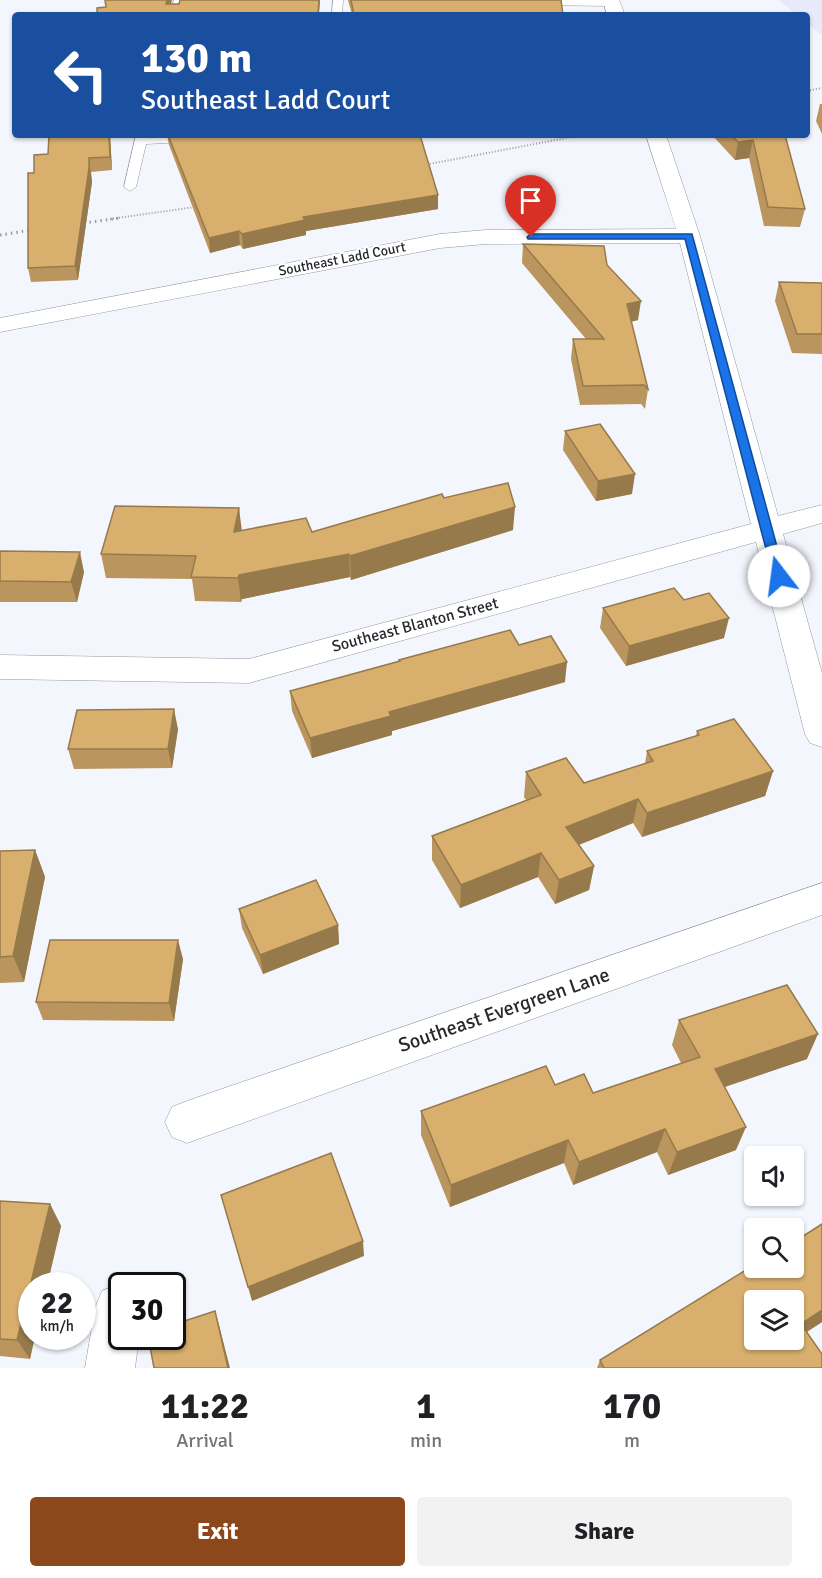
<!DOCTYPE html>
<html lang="en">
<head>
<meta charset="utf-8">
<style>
  body { margin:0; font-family:Signika,sans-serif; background:#f2f2f2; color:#202124; height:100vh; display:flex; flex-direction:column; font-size:22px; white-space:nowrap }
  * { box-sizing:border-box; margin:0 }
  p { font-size:20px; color:#757577 }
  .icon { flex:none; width:33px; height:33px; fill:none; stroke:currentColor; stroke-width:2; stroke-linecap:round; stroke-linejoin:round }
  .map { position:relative; height:1368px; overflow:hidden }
  .sheet { display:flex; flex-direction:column; background:#fff; flex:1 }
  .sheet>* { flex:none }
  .hud { position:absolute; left:12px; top:12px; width:798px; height:126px; border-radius:6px; box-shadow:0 2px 4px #0004; background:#1a4fa0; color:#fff; overflow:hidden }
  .fabs { position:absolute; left:744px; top:1146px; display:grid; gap:12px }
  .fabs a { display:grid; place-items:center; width:60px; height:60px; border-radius:6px; background:#fff; box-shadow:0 2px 4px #0004; font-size:30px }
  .speed { position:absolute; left:18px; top:1272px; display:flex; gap:12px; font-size:30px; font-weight:700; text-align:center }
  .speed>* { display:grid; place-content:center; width:78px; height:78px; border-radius:50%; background:#fff; box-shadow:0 2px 4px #0004; line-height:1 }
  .speed small { font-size:15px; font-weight:400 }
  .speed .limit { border:3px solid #111; border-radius:9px; background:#fff; color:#111 }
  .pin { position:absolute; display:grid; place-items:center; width:51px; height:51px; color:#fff; margin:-62px -26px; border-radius:50% 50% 50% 0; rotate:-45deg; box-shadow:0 0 6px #0007 }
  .pin .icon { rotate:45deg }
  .me { position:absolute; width:66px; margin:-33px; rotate:345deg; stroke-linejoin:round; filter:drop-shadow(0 0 4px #0008) }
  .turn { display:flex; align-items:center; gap:21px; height:126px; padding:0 30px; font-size:27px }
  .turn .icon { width:78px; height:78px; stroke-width:2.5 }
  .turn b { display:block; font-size:42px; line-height:51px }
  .eta { display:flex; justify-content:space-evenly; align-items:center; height:102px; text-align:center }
  .eta b { font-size:36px; font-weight:700; line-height:42px }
  .primary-button { display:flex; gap:12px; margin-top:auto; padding:12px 30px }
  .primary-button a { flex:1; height:69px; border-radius:6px; background:#8c471b; color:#fff; font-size:24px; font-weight:700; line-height:69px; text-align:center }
  .primary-button a+a { background:#f2f2f2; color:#202124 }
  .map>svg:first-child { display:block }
</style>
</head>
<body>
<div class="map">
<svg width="822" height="1368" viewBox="0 0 822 1368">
  <rect width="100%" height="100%" fill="#f4f6fe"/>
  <!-- built -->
  <path fill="#e8eafc" d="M779 0H822V35L807 23V15H797Z"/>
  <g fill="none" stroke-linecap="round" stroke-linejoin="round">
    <defs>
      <g id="lane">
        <path d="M174 0H184L179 15H169Z"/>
        <path d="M333 0H343L342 15H332Z"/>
        <path d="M534 0H612L617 3 612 6 530 5V1Z"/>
        <path d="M136 135H148L147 137 251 135 245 139 146 144 136 187 130 191 124 187Z"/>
      </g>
      <g id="street">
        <path d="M603 0H619L625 15H607Z"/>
        <path d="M646 135H666L700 236 778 516 822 505V523L783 534 822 673V747L810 743 805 734 756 542 249 683 0 679V655L249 659 751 524 680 243 486 244 440 248 0 332V318L440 234 486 230 676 229Z"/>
        <path d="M822 883V915L187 1143 172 1137 165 1122 172 1107 187 1101Z"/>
        <path d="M119 1284 122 1286V1336H139L135 1368H85L95 1308 102 1291Z"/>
      </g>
    </defs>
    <!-- lane casing -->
    <use href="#lane" stroke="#94969f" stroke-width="1"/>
    <!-- street casing -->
    <use href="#street" stroke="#94969f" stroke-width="1"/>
    <!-- path-far1 -->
    <g stroke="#9a9ca2" stroke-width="2" stroke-dasharray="1 2" stroke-linecap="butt">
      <path d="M807 91 822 88"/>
      <path d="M424 165 582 135"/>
      <path d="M110 219 195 207"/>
    </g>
    <!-- path -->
    <g stroke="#9a9ca2" stroke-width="3" stroke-dasharray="1.5 4" stroke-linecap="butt">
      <path d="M84 223 120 218"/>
      <path d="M0 235 32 230"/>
    </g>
    <!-- lane -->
    <use href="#lane" fill="#fff" fill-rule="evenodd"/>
    <!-- street -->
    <use href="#street" fill="#fff" fill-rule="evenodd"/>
  </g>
  <!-- wall -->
  <g fill="#ba965e">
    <path d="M348 0H561L563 15H352Z"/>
    <path d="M820 104H822V134L816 121Z"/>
    <path d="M49 135H115H110L112 170 91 172 92 182 78 280 31 282 28 268 34 173 48 154Z"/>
    <path d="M167 135H420L438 195V209L306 231V235L243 249 240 245 210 253 169 145Z"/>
    <path d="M712 135H785L805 209 800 227 764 226 749 158 735 160Z"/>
    <path d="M523 244 607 265 638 320 631 322 648 389 645 409 641 404 580 405 571 359 573 339H586L522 263Z"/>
    <path d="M779 282 822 283V354L792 353 775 301Z"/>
    <path d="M565 431 632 494 596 501 563 450Z"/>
    <path d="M444 498 513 530 351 580 350 577 242 599 241 602 195 601 192 579 106 578 101 554 239 508 241 531 312 532Z"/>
    <path d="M0 551 84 572 77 602H0Z"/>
    <path d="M684 600 724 638 626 666 600 628 603 608Z"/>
    <path d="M519 645 565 682 392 731V735L312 758 292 711 290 691 399 662V660Z"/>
    <path d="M178 729 172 768 74 769 68 749Z"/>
    <path d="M697 731 773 771 765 796 642 837 633 823 579 845 594 866 589 890 555 904 538 877 460 908 432 860V836L526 800 524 797 526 772 584 783 645 764 647 751 696 736Z"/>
    <path d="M35 850 45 877 24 982 0 983V851Z"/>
    <path d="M239 909 338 925 339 944 263 974 242 928Z"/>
    <path d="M183 959 174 1021 43 1020 36 1002Z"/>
    <path d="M679 1020 807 1059 725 1087 736 1150 668 1175 657 1152 573 1185 564 1163 450 1207 421 1135V1111L555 1085 593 1093 681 1063 672 1045Z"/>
    <path d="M0 1201 50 1204 61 1226 47 1286H32V1336H35L30 1359 0 1356Z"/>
    <path d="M822 1224V1322L807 1332 822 1368H597L600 1360Z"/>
  </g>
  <!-- shaded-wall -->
  <g fill="#977a4c">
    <path d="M167 0H172L168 15 166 4Z"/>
    <path d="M319 0H320L319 15H318Z"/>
    <path d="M109 135H110L112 170 110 157Z"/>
    <path d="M753 140 749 158 735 160 738 142Z"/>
    <path d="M89 158 92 182 78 280 75 266Z"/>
    <path d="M438 195V209L306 231V235L243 249 242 234 303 217Z"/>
    <path d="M239 231 240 245 210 253 209 238Z"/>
    <path d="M641 301 638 320 624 323 627 304Z"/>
    <path d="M635 474 632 494 596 501 598 481Z"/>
    <path d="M515 507 513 530 351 580 350 556Z"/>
    <path d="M239 508 242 532H234Z"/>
    <path d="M80 552 84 572 77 602 71 582Z"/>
    <path d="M349 554 350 577 242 599 241 602 238 578 239 575Z"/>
    <path d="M729 618 724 638 626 666 629 646Z"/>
    <path d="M567 662 565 682 392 731V735L312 758 310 738 389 712Z"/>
    <path d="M174 709 178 729 172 768 168 749Z"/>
    <path d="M773 771 765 796 642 837 647 813Z"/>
    <path d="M638 799 633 823 563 851 566 827Z"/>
    <path d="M35 850 45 877 24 982 13 956Z"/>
    <path d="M541 853 538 877 460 908 461 885Z"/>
    <path d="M594 866 589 890 555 904 559 880Z"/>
    <path d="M338 925 339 944 263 974 260 955Z"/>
    <path d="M178 940 183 959 174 1021 169 1003Z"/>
    <path d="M818 1034 807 1059 706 1093 715 1069Z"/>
    <path d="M746 1127 736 1150 668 1175 677 1152Z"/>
    <path d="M665 1129 657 1152 573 1185 579 1162Z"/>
    <path d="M568 1140 564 1163 450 1207 451 1185Z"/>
    <path d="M50 1204 61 1226 47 1286H32V1336H35L30 1359 17 1340Z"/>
    <path d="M363 1241 364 1256 252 1301 248 1287Z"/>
    <path d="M822 1310V1322L787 1344 801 1324Z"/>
    <path d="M215 1311 219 1325 230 1368H228Z"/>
  </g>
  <!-- building -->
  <g fill="#d8af6d" stroke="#977a4c" stroke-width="1.5" fill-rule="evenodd">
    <path d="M105 0H167L166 4H179L180 0H319L318 15H97V8L106 7Z"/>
    <path d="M351 0H561L563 15H354Z"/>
    <path d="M49 135H109L110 157 89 158V168L75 266 28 268V173H34V155L48 154Z"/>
    <path d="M168 135H420L438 195 303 217 305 220 242 234 239 231 209 238Z"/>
    <path d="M731 135H785L805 209 768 207 753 140 738 142Z"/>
    <path d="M523 244 604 246 607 265 641 301 627 304 648 389 644 385 583 386 573 339H604Z"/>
    <path d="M779 282 822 283V334H797Z"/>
    <path d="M600 424 635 474 598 481 565 431Z"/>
    <path d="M508 483 515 507 350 556 349 554 239 575 238 578 191 577 196 556 101 554 115 506 239 508 234 532 306 518 312 532 442 494 444 498Z"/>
    <path d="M0 551 80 552 71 582 0 581Z"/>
    <path d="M674 588 684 600 709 593 729 618 629 646 603 608Z"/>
    <path d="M510 630 519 645 551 636 567 662 389 712 391 716 310 738 290 691 400 661 399 660Z"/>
    <path d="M174 709 168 749H68L77 710Z"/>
    <path d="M734 719 773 771 647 813 638 799 566 827 594 866 559 880 541 853 461 885 432 836 541 795 526 772 566 758 584 783 653 761 647 751 699 735 697 731Z"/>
    <path d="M35 850 13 956 0 957V851Z"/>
    <path d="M316 880 338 925 260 955 239 909Z"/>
    <path d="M50 940H178L169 1003 36 1002Z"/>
    <path d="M787 985 818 1034 715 1069 746 1127 677 1152 665 1129 579 1162 568 1140 451 1185 421 1111 546 1066 555 1085 584 1074 593 1093 700 1057 679 1020Z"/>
    <path d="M331 1153 363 1241 248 1287 221 1195Z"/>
    <path d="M0 1201 50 1204 17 1340 0 1339Z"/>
    <path d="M822 1224V1310L801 1324 822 1354V1368H604L600 1360 754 1265V1268H794V1242ZM754 1300H794V1340H754Z"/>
    <path d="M215 1311 228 1368H154L148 1336H172V1325Z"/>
  </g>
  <!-- route -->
  <path fill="#1a73e8" stroke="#114b97" stroke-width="1.5" d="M531 234H692L785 576 784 579H775L773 576 685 239H528L527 237Z"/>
  <g text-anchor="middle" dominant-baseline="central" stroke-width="4.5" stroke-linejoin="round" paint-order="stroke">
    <!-- far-street labels -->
    <g font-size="14" fill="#28292d" stroke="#fff">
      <text transform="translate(342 259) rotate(-11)">Southeast Ladd Court</text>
    </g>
    <!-- street labels -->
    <g font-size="16" fill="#28292d" stroke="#fff">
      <text transform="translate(415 625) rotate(-15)">Southeast Blanton Street</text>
    </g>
    <!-- near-street labels -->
    <g font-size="20" fill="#28292d" stroke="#fff">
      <text transform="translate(504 1010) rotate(-19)">Southeast Evergreen Lane</text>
    </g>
  </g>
</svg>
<div class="fabs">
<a><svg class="icon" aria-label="sound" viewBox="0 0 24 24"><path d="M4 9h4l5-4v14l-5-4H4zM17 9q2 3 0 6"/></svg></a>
<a><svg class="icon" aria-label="search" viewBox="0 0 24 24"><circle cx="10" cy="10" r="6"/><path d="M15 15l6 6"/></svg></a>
<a><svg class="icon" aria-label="layers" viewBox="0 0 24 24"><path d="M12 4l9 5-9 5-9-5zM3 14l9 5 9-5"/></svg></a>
</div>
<div class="speed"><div>22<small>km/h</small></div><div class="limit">30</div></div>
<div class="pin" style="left:531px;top:237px;background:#d93025"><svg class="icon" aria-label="arrive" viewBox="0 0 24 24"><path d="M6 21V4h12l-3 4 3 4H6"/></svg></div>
<svg class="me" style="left:779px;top:576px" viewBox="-20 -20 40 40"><circle r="19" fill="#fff"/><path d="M0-13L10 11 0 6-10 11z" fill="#1a73e8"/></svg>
<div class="hud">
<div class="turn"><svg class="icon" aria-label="left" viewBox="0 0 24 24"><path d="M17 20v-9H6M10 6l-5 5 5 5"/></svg><div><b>130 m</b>Southeast Ladd Court</div></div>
</div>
</div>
<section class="sheet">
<div class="eta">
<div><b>11:22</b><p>Arrival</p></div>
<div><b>1</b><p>min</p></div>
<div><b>170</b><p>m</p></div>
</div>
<div class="primary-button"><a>Exit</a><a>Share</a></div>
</section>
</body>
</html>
